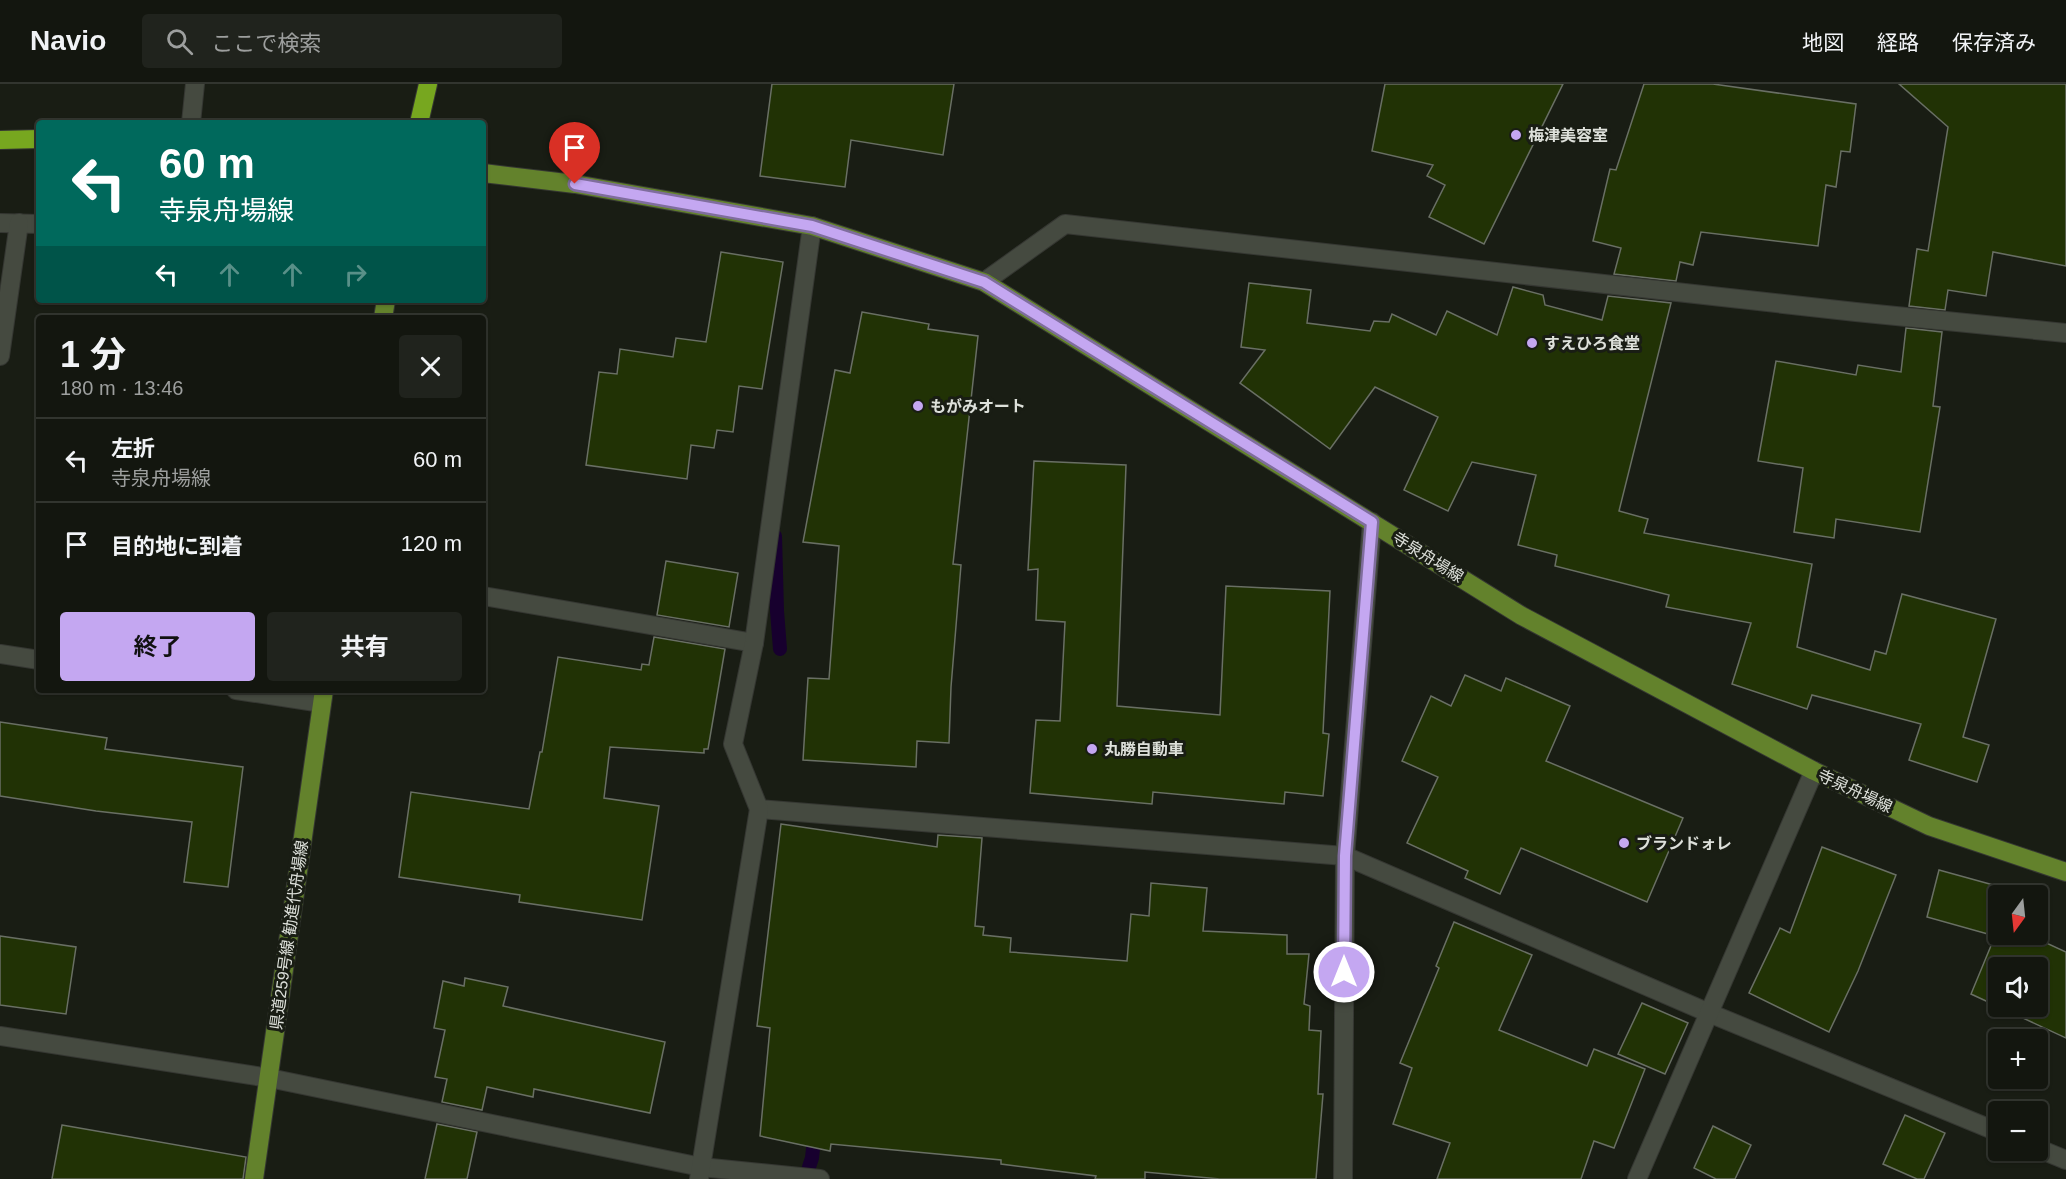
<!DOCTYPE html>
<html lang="ja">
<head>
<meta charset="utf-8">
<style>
  body { margin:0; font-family:Arial,"Noto Sans JP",sans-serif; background:#20231d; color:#f1f3f6; height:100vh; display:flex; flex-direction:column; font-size:22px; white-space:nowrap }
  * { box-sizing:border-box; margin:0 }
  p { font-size:20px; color:#9d9f9e }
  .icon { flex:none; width:33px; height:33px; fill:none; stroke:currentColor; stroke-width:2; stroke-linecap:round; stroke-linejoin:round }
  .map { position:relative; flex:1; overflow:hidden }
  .side { position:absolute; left:36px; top:231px; width:450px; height:378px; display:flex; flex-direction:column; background:#13160f; border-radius:6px; box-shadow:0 2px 4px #0004,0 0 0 2px #32352f }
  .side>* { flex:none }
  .top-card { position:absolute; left:36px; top:36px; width:450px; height:183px; border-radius:6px; box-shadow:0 2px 4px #0004,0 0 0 2px #32352f; background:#00695c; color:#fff; overflow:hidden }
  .needle { width:39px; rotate:195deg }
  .tools { position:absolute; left:1988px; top:801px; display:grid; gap:12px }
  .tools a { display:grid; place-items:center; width:60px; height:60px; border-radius:6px; background:#13160f; box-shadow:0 2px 4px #0004,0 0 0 2px #32352f; font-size:30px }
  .pin { position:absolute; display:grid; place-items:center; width:51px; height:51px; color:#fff; margin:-62px -26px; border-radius:50% 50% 50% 0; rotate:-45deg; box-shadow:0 0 6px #0007 }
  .pin .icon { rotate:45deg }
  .me { position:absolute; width:66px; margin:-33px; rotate:0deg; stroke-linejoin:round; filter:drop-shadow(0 0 4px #0008) }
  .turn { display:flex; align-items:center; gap:21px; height:126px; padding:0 24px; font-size:27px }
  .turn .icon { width:78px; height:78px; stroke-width:2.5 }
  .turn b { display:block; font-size:42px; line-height:51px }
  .lanes { display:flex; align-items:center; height:57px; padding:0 24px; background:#0003; justify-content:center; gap:30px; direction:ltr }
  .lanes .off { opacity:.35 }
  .round { display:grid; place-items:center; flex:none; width:63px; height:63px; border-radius:6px; background:#20231d }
  .overview { display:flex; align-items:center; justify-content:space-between; height:102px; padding:0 24px }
  h1 { font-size:36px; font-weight:700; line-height:45px }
  .cta { display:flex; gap:12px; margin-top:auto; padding:12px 24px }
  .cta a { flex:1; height:69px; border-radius:6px; background:#c4a7f1; color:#111; font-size:24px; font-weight:700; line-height:69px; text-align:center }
  .cta a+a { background:#20231d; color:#f1f3f6 }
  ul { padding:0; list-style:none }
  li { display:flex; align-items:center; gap:18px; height:84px; padding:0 24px; border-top:2px solid #32352f }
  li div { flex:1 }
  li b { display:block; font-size:22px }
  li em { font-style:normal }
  header { display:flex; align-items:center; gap:36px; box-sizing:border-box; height:84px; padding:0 30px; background:#13160f; border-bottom:2px solid #32352f }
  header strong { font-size:28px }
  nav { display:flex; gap:33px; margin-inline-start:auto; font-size:21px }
  .search { width:420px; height:54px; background:#20231d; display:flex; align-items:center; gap:15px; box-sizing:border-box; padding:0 21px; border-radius:6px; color:#9d9f9e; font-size:22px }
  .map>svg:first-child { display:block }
</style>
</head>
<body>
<header>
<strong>Navio</strong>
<div class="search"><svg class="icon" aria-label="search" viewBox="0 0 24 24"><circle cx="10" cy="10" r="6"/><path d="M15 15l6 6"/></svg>ここで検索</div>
<nav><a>地図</a><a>経路</a><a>保存済み</a></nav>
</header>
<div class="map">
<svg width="2066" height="1095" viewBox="0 0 2066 1095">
  <rect width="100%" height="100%" fill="#191d14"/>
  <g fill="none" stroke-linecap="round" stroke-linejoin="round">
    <!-- stream -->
    <g stroke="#17002e" stroke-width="14">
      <path d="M775 452 777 527 780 565"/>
      <path d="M809 1083 812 1074 815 1046"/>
    </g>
  </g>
  <!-- building -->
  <g fill="#213205" stroke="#696f64" stroke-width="1.5" fill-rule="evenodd">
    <path d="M772 0H954L943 71 851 56 845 103 760 92Z"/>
    <path d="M1385 0H1563L1484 160 1429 133 1445 101 1427 92 1433 81 1372 67Z"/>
    <path d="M1644 0H1713L1856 20 1850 68 1841 67 1836 103 1826 101 1818 162 1701 148 1693 181 1680 178 1676 197 1614 190 1621 164 1593 157 1610 85 1616 86Z"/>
    <path d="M1899 0H2066V182L1993 168 1986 212 1948 206 1945 226 1909 222 1917 165 1928 167 1948 43Z"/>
    <path d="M721 168 783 178 762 305 739 302 733 348 717 346 714 364 691 361 687 395 586 381 599 288 617 290 620 265 673 273 676 254 706 258Z"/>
    <path d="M1249 199 1311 206 1307 239 1370 247 1374 237 1389 238 1392 230 1436 251 1447 227 1497 251 1513 203 1543 211 1545 221 1602 236 1608 212 1671 219 1619 427 1648 435 1644 449 1812 480 1797 563 1870 586 1875 567 1886 570 1902 510 1996 535 1963 653 1989 661 1977 698 1909 676 1921 640 1812 611 1807 625 1732 600 1751 539 1666 523 1669 511 1555 482 1557 471 1518 461 1536 391 1472 378 1448 427 1404 406 1438 333 1375 303 1330 365 1240 299 1265 266 1241 263Z"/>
    <path d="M862 228 929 240 928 245 978 252 953 480 961 481 951 603 949 659 917 657 916 683 803 676 808 594 829 595 839 462 803 458 835 286 850 289Z"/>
    <path d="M1906 244 1942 248 1933 322 1940 323 1920 448 1836 435 1834 454 1794 448 1803 384 1758 377 1776 277 1856 291 1858 281 1901 288Z"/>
    <path d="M1034 377 1126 381 1117 622 1220 631 1226 502 1330 507 1323 649 1329 650 1323 712 1285 708 1284 720 1153 708 1152 720 1030 709 1036 636 1060 637 1065 538 1036 536 1038 485 1028 486Z"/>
    <path d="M666 477 738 489 729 543 657 531Z"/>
    <path d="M654 553 725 565 708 665H704V669L610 663 604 714 659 722 642 836 519 818 520 811 399 793 411 708 529 725 540 668H542L558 573 641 586 642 580 649 581Z"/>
    <path d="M1465 591 1501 607 1506 594 1570 622 1546 677 1683 734 1647 818 1521 764 1500 810 1465 794 1468 787 1407 759 1438 693 1402 677 1431 612 1451 622Z"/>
    <path d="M0 638 107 654 105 665 243 683 228 803 184 798 192 738 96 727 0 712Z"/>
    <path d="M781 740 937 763 938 751 982 754 975 842 984 843 983 851 1011 854 1010 868 1127 877 1131 830 1149 832 1151 799 1207 804 1203 847 1287 851V870H1309L1304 920 1310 922 1309 946 1321 947 1318 1010H1323L1316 1095H1220L1145 1088V1095H1095L1096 1092 1001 1080V1076L831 1060 830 1067 760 1052 770 944 757 942Z"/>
    <path d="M1822 763 1896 791 1858 887 1829 948 1749 909 1780 844 1790 849Z"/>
    <path d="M1939 786 2026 810 2025 812H1998V850H2027L2066 868V954L1971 910 1995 852 1927 833ZM1998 884H2037V922H1998Z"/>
    <path d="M1454 838 1532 871 1499 946 1587 982 1594 965 1645 985 1614 1064 1594 1057 1581 1095H1437L1450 1059 1393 1040 1412 984 1400 979 1439 884 1436 882Z"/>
    <path d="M0 852 76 863 66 930 0 921Z"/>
    <path d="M465 894 508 903 503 922 665 958 650 1029 534 1005 533 1013 487 1003 482 1026 442 1018 447 995 435 993 445 946 434 944 443 897 464 902Z"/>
    <path d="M1642 919 1688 939 1665 990 1618 970Z"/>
    <path d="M1905 1031 1945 1049 1924 1095H1917L1883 1080Z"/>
    <path d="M437 1040 477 1048 467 1095H425Z"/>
    <path d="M62 1041 246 1073 243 1095H52Z"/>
    <path d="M1713 1042 1751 1061 1735 1095H1716L1694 1084Z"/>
  </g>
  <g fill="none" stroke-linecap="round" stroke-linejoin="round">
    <defs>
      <g id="minor">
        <path d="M191 39 195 0"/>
        <path d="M0 139 39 140"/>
        <path d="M984 198 1065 140 1856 228 2066 249"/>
        <path d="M0 272 19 139"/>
        <path d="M483 512 754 559"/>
        <path d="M0 570 39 576"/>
        <path d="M236 606 322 619"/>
        <path d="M759 725 1345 772 1709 929 1998 1048"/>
        <path d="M0 952 269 994 701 1083 820 1095"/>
        <path d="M2037 1064 2066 1076"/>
        <path d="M699 1095 759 725 733 660 754 559 812 142"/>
        <path d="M1343 1095 1345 772 1372 438"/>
        <path d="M1637 1095 1814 687"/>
      </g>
      <g id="major">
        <path d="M483 89 575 100 812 142 984 198 1522 532 1814 687 1929 742 2066 788"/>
        <path d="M383 234 386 216"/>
        <path d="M254 1095 324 606"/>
      </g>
      <g id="highway">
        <path d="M419 39 428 0"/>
        <path d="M0 56 39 55"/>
      </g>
    </defs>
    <!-- minor casing -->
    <use href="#minor" stroke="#353732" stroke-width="20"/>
    <!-- major casing -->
    <use href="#major" stroke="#353732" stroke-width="20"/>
    <!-- highway casing -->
    <use href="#highway" stroke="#353732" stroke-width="20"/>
    <!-- minor -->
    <use href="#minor" stroke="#454a40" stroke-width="18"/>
    <!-- major -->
    <use href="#major" stroke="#63822c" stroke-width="18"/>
    <!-- highway -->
    <use href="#highway" stroke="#77a71f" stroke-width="18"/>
  </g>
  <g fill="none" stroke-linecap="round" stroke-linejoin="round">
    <defs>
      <path id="route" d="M575 100 812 142 984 198 1372 438 1345 772 1344 888"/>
    </defs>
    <!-- route casing -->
    <use href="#route" stroke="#7f6d9d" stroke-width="15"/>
    <!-- route -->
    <use href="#route" stroke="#c4a7f1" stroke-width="10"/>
  </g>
  <!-- markers -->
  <g fill="#c4a7f1" stroke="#191d14" stroke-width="2">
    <circle cx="1516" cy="51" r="6"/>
    <circle cx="1532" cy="259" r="6"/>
    <circle cx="918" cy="322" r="6"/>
    <circle cx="1092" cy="665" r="6"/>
    <circle cx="1624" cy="759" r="6"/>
  </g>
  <g text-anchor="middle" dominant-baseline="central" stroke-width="6" stroke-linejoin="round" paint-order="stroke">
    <!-- poi labels -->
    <g font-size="16" font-weight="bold" fill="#dde0da" stroke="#191d14" text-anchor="start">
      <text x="1528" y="51">梅津美容室</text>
      <text x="1544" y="259">すえひろ食堂</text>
      <text x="930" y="322">もがみオート</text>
      <text x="1104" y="665">丸勝自動車</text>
      <text x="1636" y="759">ブランドォレ</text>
    </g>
    <!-- street labels -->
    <g font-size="16" fill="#dde0da" stroke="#191d14">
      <text transform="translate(1428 473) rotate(32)">寺泉舟場線</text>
      <text transform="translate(1855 707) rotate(25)">寺泉舟場線</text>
      <text transform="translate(289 851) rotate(-82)">県道259号線 勧進代舟場線</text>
    </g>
  </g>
</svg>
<div class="tools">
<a><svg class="needle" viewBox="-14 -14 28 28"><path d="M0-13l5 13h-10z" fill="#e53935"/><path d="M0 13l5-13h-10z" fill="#9d9f9e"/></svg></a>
<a><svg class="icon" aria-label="sound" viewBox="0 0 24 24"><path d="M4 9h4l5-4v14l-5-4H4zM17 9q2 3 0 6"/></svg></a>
<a>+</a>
<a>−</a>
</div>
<div class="pin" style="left:575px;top:100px;background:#d93025"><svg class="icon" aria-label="arrive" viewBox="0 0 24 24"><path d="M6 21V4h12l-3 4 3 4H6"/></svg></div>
<svg class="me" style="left:1344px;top:888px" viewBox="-20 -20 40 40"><circle r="17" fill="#c4a7f1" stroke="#fff" stroke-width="3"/><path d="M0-11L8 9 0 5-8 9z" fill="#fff"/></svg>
<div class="top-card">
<div class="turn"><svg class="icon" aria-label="left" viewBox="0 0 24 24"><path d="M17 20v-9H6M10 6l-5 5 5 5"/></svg><div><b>60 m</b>寺泉舟場線</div></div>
<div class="lanes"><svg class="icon" aria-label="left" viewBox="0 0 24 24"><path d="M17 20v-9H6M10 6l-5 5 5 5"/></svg><svg class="icon off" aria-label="ahead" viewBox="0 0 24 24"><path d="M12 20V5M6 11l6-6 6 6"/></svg><svg class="icon off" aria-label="ahead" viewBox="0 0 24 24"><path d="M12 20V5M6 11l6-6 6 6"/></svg><svg class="icon off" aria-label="right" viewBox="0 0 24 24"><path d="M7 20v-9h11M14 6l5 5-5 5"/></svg></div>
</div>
<section class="side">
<div class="overview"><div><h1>1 分</h1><p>180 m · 13:46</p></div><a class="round"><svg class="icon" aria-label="close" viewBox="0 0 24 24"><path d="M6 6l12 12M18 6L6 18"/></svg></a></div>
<ul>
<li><svg class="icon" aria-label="left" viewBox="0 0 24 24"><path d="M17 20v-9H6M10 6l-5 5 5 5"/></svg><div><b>左折</b><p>寺泉舟場線</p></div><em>60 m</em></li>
<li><svg class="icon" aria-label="arrive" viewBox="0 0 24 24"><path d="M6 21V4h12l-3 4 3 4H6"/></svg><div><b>目的地に到着</b></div><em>120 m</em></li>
</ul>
<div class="cta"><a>終了</a><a>共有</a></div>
</section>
</div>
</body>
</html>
